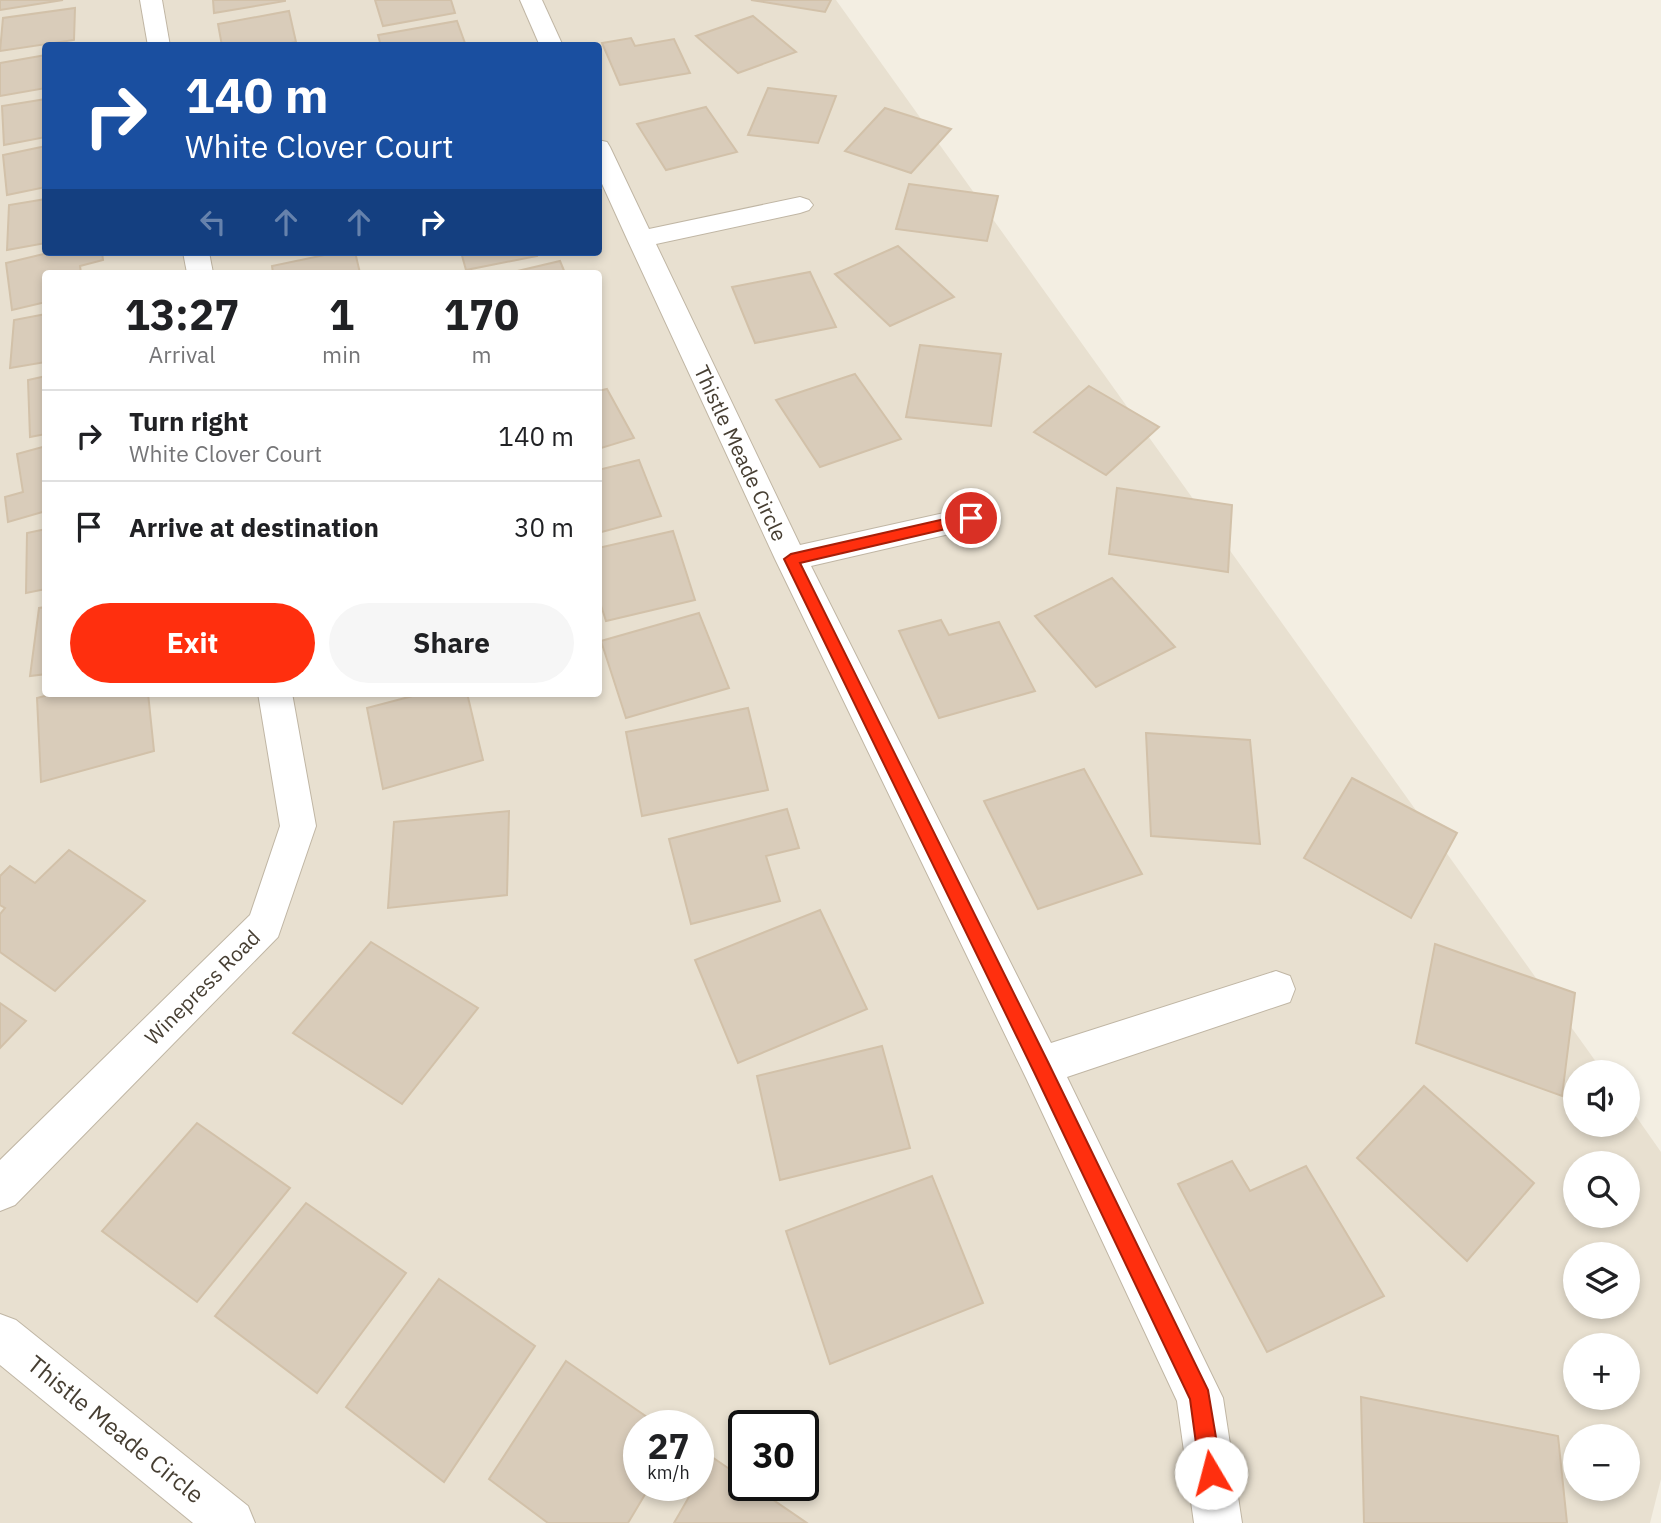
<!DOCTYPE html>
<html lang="en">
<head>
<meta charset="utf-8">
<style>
  body { margin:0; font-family:"IBM Plex Sans",sans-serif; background:#f6f6f6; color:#202124; height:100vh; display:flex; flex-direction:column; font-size:26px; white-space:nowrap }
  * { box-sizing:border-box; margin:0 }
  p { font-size:23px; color:#757577 }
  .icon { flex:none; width:38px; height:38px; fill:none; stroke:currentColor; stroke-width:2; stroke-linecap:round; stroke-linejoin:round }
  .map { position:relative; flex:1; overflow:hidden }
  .drawer { position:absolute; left:42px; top:270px; width:560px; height:427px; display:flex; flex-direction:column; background:#fff; border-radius:7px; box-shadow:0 4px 10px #0003 }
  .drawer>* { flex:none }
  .banner { position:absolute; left:42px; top:42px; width:560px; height:214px; border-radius:7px; box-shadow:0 4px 10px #0003; background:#1a4fa0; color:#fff; overflow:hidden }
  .controls { position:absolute; left:1563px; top:1060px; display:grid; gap:14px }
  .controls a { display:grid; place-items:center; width:77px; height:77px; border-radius:50%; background:#fff; box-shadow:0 4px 10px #0003; font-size:35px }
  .speed { position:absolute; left:623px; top:1410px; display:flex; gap:14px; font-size:35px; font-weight:700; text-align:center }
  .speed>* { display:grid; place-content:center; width:91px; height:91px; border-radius:50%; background:#fff; box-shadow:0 4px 10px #0003; line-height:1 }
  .speed small { font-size:18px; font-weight:400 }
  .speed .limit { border:4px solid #111; border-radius:10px; background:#fff; color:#111 }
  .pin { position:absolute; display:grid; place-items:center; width:60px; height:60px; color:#fff; margin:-30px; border:4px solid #fff; border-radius:50%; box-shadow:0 2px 7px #0007 }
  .me { position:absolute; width:77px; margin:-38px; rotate:352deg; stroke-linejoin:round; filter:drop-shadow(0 0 5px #0008) }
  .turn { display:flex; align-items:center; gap:24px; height:147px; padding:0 28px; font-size:32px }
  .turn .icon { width:91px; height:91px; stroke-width:2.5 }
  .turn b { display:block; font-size:49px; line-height:60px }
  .lanes { display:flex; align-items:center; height:66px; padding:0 28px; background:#0003; justify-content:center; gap:35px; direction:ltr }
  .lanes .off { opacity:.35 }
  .eta { display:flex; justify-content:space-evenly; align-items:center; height:119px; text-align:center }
  .eta b { font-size:42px; font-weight:700; line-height:49px }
  .action { display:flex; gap:14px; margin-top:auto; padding:14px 28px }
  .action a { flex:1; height:80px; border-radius:42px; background:#ff2f0e; color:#fff; font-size:28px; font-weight:700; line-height:80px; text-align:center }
  .action a+a { background:#f6f6f6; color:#202124 }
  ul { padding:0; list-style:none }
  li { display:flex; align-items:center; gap:21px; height:91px; padding:0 28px; border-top:2px solid #e0e0e0 }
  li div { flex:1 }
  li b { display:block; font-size:26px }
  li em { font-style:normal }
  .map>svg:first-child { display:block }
</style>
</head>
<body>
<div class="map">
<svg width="1661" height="1523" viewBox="0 0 1661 1523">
  <rect width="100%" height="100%" fill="#f3eee2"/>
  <!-- residential -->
  <path fill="#e8e0d0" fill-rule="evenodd" d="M0 0H836L1604 1073H1575V1125H1628V1105L1661 1152V1479L1650 1523H0ZM46 46H598V252H46ZM46 273H598V693H46ZM1575 1164H1628V1216H1575ZM1575 1255H1628V1307H1575ZM1575 1346H1628V1398H1575ZM639 1426H698V1486H639ZM744 1426H803V1486H744ZM1575 1437H1628V1489H1575Z"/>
  <!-- building -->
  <g fill="#d9ccba" stroke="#d2c1a9" stroke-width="2">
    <path d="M0 0H63L0 10Z"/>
    <path d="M213 0H285V1L214 13Z"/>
    <path d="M375 0H451L455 13 383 26Z"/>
    <path d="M751 0H831L825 12Z"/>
    <path d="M75 8 74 40 0 51 3 18Z"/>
    <path d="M289 11 296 42 275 46H222L218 24Z"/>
    <path d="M753 16 796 52 738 73 696 36Z"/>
    <path d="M457 21 466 46H381L378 35Z"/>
    <path d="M631 38 635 46 674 39 690 73 620 85 602 43Z"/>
    <path d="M46 55V88L0 96V63Z"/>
    <path d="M768 88 836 96 818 143 748 135Z"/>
    <path d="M46 99V137L4 145 2 106Z"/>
    <path d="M706 107 737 152 666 170 637 124Z"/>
    <path d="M885 108 951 129 911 173 845 151Z"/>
    <path d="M46 146V187L7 195 3 155Z"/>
    <path d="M909 184 998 196 987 241 896 229Z"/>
    <path d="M46 199V243L7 250 9 205Z"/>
    <path d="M898 246 954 297 890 326 835 274Z"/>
    <path d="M52 252H102L103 260 80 266 81 273H46V302L12 310 6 263Z"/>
    <path d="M339 252H355L360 273H273L272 266Z"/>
    <path d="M461 252H536L537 256 466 270Z"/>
    <path d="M560 261 565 273H509Z"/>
    <path d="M810 272 836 327 755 343 732 287Z"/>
    <path d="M46 314V362L10 368 14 320Z"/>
    <path d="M920 345 1001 354 991 426 906 417Z"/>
    <path d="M855 374 901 439 820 467 776 400Z"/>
    <path d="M46 376V434L30 437 28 380Z"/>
    <path d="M1089 386 1159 427 1106 475 1034 432Z"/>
    <path d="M607 389 634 438 598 449V391Z"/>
    <path d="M46 446V511L8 522 5 497 23 492 17 454Z"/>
    <path d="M639 460 661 516 598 533V470Z"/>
    <path d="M1117 488 1232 505 1228 572 1109 554Z"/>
    <path d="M46 529V589L26 593 27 533Z"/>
    <path d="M673 531 695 600 606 621 598 596V548Z"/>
    <path d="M1112 578 1175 647 1096 687 1035 616Z"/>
    <path d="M46 607V674L30 676 39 608Z"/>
    <path d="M699 613 729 688 626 718 601 641Z"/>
    <path d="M941 620 949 635 999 622 1035 691 939 718 899 631Z"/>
    <path d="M56 693H148L154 751 41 782 37 698Z"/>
    <path d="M424 693H467L483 760 383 789 367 708Z"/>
    <path d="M748 708 768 790 642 816 626 732Z"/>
    <path d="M1146 733 1250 740 1260 844 1151 836Z"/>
    <path d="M1084 769 1142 874 1038 909 984 801Z"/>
    <path d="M1352 778 1457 833 1411 918 1304 858Z"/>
    <path d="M787 809 799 848 766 856 780 901 691 924 669 839Z"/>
    <path d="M509 811 507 895 388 908 394 822Z"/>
    <path d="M69 850 145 901 55 991 0 952V914L5 908 0 905V876L10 866 35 883Z"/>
    <path d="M820 910 867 1009 738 1063 695 960Z"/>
    <path d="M371 942 478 1008 402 1104 293 1033Z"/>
    <path d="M1435 944 1575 993 1562 1096 1416 1043Z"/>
    <path d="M0 1003 26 1021 0 1048Z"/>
    <path d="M882 1046 910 1148 780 1180 757 1076Z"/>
    <path d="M1424 1086 1534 1183 1467 1261 1357 1158Z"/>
    <path d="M197 1123 290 1188 197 1302 102 1231Z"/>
    <path d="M1232 1161 1250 1191 1306 1166 1384 1296 1267 1352 1178 1184Z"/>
    <path d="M932 1176 983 1303 830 1364 786 1231Z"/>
    <path d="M306 1203 406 1273 317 1393 215 1316Z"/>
    <path d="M439 1279 535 1346 444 1482 346 1407Z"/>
    <path d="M566 1361 660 1426H639V1486H650L628 1523H548L489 1479Z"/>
    <path d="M1361 1397 1558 1436 1567 1523H1364Z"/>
    <path d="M712 1457 744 1479V1486H753L807 1523H674Z"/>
  </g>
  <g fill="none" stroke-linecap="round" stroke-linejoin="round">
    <defs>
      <g id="street">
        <path d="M140 0H162L170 46H148Z"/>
        <path d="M520 0H542L563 46H540Z"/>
        <path d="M598 140 607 142 610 147 649 229 800 197 809 200 813 205 809 210 800 213 656 244 800 545 971 507 982 510 986 518 982 526 971 529 811 566 1051 1043 1276 971 1290 976 1295 989 1290 1002 1067 1077 1223 1398 1242 1523H1194L1177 1401 1027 1080 775 559 627 239 598 175Z"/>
        <path d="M183 252H209L213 273H187Z"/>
        <path d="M258 693H292L316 826 278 937 15 1205 0 1211V1160L250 915 280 826Z"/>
        <path d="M0 1314 16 1320 248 1506 255 1523H193L0 1365Z"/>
      </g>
    </defs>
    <!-- street casing -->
    <use href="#street" stroke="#c0b6a4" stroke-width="2"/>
    <!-- street -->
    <use href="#street" fill="#fff" fill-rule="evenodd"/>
  </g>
  <!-- route -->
  <path fill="#ff2f0e" stroke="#a61f09" stroke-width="2" d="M971 513 976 515V522L800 563 1047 1060 1208 1390 1222 1473 1219 1481 1211 1484 1203 1481 1200 1473 1190 1399 1034 1072 784 559 791 554Z"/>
  <g text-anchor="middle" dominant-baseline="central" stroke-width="5" stroke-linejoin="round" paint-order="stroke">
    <!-- street labels -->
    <g font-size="21" fill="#463e32" stroke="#fff">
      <text transform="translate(741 453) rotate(65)">Thistle Meade Circle</text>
      <text transform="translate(202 987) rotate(-45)">Winepress Road</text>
    </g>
    <!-- near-street labels -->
    <g font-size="24" fill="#463e32" stroke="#fff">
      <text transform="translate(116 1429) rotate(39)">Thistle Meade Circle</text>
    </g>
  </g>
</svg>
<div class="controls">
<a><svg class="icon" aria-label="sound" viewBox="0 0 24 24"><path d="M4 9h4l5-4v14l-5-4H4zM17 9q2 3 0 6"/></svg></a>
<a><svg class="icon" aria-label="search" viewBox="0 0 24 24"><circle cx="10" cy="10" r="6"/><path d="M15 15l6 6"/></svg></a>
<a><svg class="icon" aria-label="layers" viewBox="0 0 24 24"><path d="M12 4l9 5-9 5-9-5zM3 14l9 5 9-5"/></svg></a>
<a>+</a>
<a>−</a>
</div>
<div class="speed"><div>27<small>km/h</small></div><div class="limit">30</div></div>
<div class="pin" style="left:971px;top:518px;background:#d93025"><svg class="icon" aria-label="arrive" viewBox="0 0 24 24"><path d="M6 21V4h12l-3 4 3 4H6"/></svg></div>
<svg class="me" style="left:1211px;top:1473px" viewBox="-20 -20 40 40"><circle r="19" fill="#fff"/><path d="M0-13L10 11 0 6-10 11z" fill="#ff2f0e"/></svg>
<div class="banner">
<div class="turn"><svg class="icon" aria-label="right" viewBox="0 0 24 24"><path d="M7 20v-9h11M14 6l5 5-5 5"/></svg><div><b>140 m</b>White Clover Court</div></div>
<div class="lanes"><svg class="icon off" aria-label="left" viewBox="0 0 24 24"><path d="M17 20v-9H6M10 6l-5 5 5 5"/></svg><svg class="icon off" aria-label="ahead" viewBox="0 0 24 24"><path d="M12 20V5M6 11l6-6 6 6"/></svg><svg class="icon off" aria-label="ahead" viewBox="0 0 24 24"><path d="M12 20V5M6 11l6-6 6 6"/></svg><svg class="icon" aria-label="right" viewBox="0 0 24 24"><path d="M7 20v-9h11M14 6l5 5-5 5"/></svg></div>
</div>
<section class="drawer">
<div class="eta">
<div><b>13:27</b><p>Arrival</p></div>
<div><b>1</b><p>min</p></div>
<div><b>170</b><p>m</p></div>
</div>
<ul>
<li><svg class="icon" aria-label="right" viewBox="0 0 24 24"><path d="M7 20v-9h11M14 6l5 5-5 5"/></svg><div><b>Turn right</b><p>White Clover Court</p></div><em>140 m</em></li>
<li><svg class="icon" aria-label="arrive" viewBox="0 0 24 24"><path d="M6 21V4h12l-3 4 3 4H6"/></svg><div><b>Arrive at destination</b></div><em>30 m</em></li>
</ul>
<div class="action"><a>Exit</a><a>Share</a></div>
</section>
</div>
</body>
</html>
